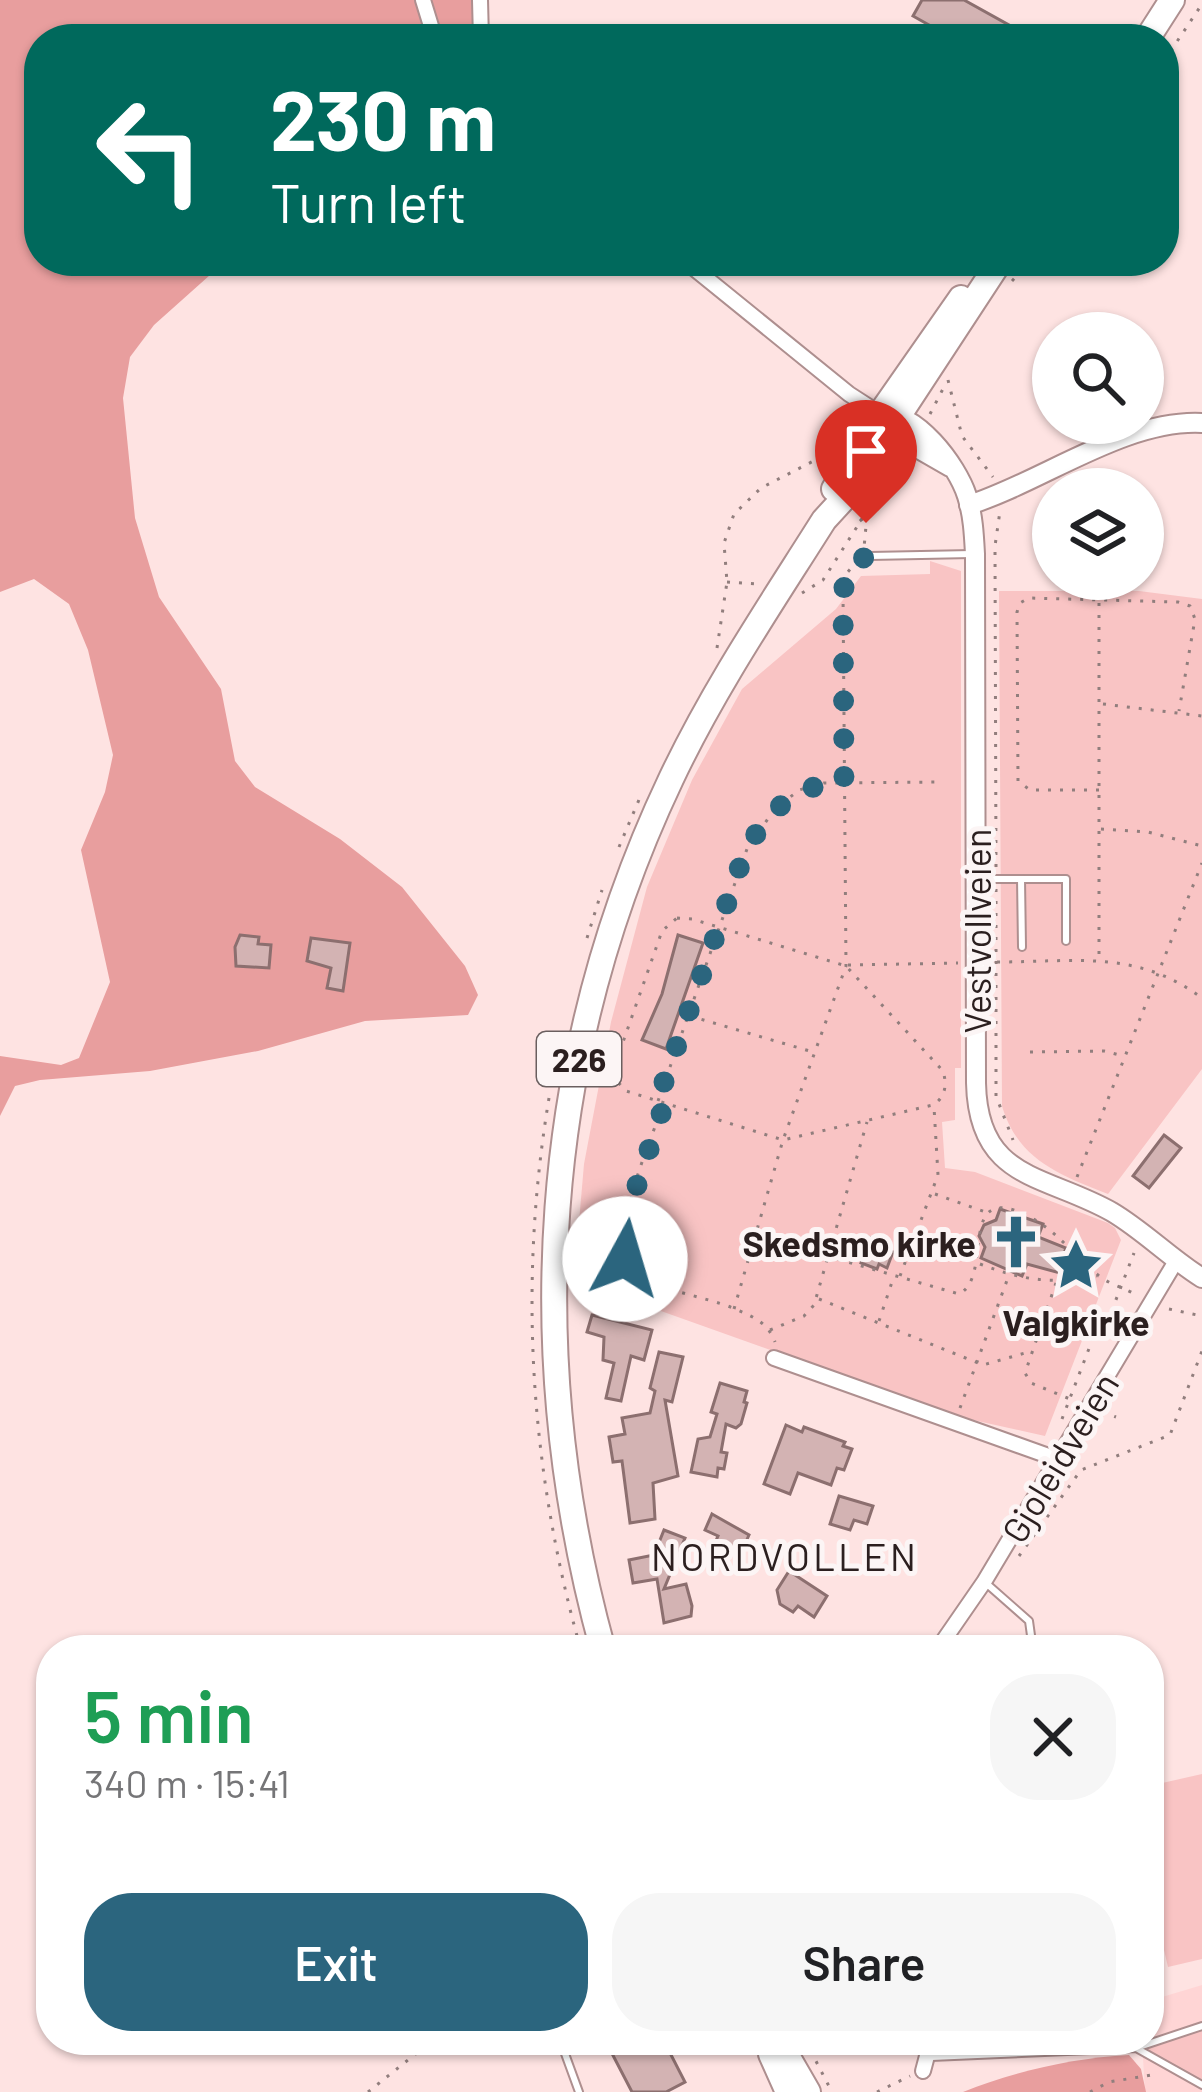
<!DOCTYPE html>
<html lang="en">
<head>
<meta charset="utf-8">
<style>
  body { margin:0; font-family:Barlow,sans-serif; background:#f6f6f6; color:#202124; height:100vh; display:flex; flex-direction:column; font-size:45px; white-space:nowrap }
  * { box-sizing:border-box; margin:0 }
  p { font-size:39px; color:#757577 }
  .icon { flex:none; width:66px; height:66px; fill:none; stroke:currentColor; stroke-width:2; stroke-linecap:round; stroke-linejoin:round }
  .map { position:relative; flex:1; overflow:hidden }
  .drawer { position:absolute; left:36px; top:1635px; width:1128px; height:420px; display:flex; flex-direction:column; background:#fff; border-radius:48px; box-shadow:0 3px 9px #0004 }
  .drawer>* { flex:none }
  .hud { position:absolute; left:24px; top:24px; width:1155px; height:252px; border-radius:48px; box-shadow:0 3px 9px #0004; background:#00695c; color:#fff; overflow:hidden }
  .tools { position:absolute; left:1032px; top:312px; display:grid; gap:24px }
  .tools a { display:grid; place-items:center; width:132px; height:132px; border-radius:50%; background:#fff; box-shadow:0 3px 9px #0004; font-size:60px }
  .pin { position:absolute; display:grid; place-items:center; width:102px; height:102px; color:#fff; margin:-123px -51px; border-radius:50% 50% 50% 0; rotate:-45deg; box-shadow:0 0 12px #0007 }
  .pin .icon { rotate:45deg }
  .me { position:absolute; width:132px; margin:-66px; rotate:6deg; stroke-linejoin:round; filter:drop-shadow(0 0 9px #0008) }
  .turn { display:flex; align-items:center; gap:42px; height:252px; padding:0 48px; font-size:54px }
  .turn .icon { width:156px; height:156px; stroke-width:2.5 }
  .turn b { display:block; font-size:84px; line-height:102px }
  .round { display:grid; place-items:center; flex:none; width:126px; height:126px; border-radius:48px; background:#f6f6f6 }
  .overview { display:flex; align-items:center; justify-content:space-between; height:204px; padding:0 48px }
  h1 { font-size:72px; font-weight:600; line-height:90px; color:#1e9e55 }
  .primary-button { display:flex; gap:24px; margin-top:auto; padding:24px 48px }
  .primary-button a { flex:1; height:138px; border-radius:48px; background:#2b657e; color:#fff; font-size:48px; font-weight:600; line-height:138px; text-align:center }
  .primary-button a+a { background:#f6f6f6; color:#202124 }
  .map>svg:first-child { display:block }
</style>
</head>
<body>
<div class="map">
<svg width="1202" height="2092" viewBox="0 0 1202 2092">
  <rect width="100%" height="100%" fill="#fee3e2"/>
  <!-- built -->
  <path fill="#ffd5d5" d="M1202 1985V2092H1145L1142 2040H1149V2001Z"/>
  <!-- green -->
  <g fill="#f9c4c4">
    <path d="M930 561 961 571V1068H955V1120L942 1122 945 1168 975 1172 1108 1223 1115 1228 1121 1240 1045 1436 955 1416 574 1280 584 1164 611 1022 647 887 692 780 742 689 836 609 861 576 930 574Z"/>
    <path d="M999 591H1139L1202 599V1069L1108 1194C1060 1175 1018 1160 1002 1106Z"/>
    <path d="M1202 1774V1959L1168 1967 1149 1886V1786Z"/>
    <path d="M1202 2026V2085L1136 2048Z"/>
  </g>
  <!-- forest -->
  <g fill="#e89e9e">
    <path d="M0 0H485L486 39H39V261H398L373 271 300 262 210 275 154 325 130 357 123 398 135 518 159 597 221 689 235 761 255 787 340 839 402 887 465 966 478 995 468 1015 365 1021 258 1051 150 1071 40 1080 15 1086 0 1116V1056L61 1065 79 1058 110 982 81 850 105 792 113 755 88 650 69 604 34 579 0 592Z"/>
    <path d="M1129 2055 1141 2069 1146 2092H963C1016 2071 1073 2058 1129 2055Z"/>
  </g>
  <!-- building -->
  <g fill="#d3b3b3" stroke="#8c6f6f" stroke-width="3">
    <path d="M922 0H964L1034 39H954L913 16Z"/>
    <path d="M240 935 259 937 258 944 271 945 269 968 236 966 235 947Z"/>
    <path d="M678 935 703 943 666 1049 642 1040 662 994Z"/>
    <path d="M311 938 350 943 343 991 327 988 331 968 307 961Z"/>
    <path d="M1164 1135 1181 1148 1149 1188 1133 1176Z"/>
    <path d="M1000 1209 1043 1224 1038 1237 1066 1248 1064 1253 1078 1258 1071 1276 1027 1264 1022 1276 981 1258 985 1247 979 1236 984 1225 996 1220Z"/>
    <path d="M865 1236 887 1244 885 1249 893 1252 887 1268 879 1264 877 1269 861 1263 863 1258 851 1250 855 1239Z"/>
    <path d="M592 1315 652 1330 644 1360 631 1356 621 1401 606 1398 614 1363 603 1360 604 1337 587 1332Z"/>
    <path d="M659 1352 683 1357 672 1402 665 1400 678 1476 653 1483 655 1519 630 1523 622 1461 613 1462 609 1437 625 1434 622 1418 650 1413 655 1391 650 1388Z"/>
    <path d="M720 1383 747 1391 744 1402 747 1403 741 1424 736 1428 726 1424 721 1452 727 1453 724 1469 718 1468 717 1477 691 1472 698 1439 710 1437 717 1414 711 1412Z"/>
    <path d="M786 1425 802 1432 804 1427 845 1442 843 1446 852 1449 844 1470 837 1468 831 1485 798 1473 790 1494 764 1484Z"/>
    <path d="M839 1496 873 1506 867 1524 854 1520 850 1530 830 1524Z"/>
    <path d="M712 1514 749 1535 739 1557 714 1545 718 1536 705 1530Z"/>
    <path d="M664 1530 685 1538 664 1589 686 1584 692 1606 691 1616 664 1623 657 1579 633 1583 629 1560 654 1555Z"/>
    <path d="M789 1571 827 1596 814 1617 798 1606 793 1612 780 1604 777 1590Z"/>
    <path d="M605 2040H691L669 2051 685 2082 666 2092H632Z"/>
  </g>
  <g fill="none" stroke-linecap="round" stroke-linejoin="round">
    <defs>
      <g id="lane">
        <path d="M870 556 972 554"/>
        <path d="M979 879H1066V941"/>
        <path d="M1021 879 1022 947"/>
        <path d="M987 1584 1029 1621 1033 1650"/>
        <path d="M560 2040 579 2092"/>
        <path d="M1136 2048 1202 2026"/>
        <path d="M931 2057 1136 2048 1202 2085"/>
      </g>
      <g id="street">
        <path d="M423 0 435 39"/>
        <path d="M480 0 481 39"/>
        <path d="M685 261 849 394 880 414"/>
        <path d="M774 1358 1057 1459"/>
        <path d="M937 1650 984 1582 1176 1261"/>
        <path d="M923 2071 927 2056 925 2040"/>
      </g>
      <g id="secondary">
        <path d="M950 467 889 432 880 414C916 410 957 465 967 496 973 515 974 535 975 554L976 1083C978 1181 1045 1174 1112 1212 1144 1231 1170 1258 1202 1278"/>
        <path d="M969 505C1042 482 1125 419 1202 423"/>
      </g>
      <g id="highway">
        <path d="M1147 39 1172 0"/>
        <path d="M834 489 880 414 961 298"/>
        <path d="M603 1650C522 1356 540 1055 671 779 714 688 771 604 824 520L846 496 1000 261"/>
        <path d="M778 2040 808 2092"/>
        <path d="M771 2054 788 2092"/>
      </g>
    </defs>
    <!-- lane casing -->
    <use href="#lane" stroke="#ae8f8f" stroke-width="10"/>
    <!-- street casing -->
    <use href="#street" stroke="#ae8f8f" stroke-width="18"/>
    <!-- secondary casing -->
    <use href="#secondary" stroke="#ae8f8f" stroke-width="22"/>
    <!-- highway casing -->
    <use href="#highway" stroke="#ae8f8f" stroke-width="28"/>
    <!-- path -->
    <g stroke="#917e7d" stroke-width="3" stroke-dasharray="3 9" stroke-linecap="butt">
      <path d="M1164 61 1202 4"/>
      <path d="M1012 281 1031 261"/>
      <path d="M948 380 962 436 993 477"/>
      <path d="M930 414 945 385"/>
      <path d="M860 519 866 526 864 548"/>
      <path d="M1099 579V961"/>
      <path d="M727 582 760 584"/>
      <path d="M802 593 823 580 901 458"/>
      <path d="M717 648 727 582 724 543 734 514 761 488 831 452"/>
      <path d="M1103 704 1202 716"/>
      <path d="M1099 790H1030L1018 781 1017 612 1020 603 1029 598 1178 602 1190 606 1195 619 1179 711"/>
      <path d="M1101 829 1148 832 1202 846"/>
      <path d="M619 847 641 795"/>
      <path d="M996 867 995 546 1000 511"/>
      <path d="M996 889V1096L1013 1140"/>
      <path d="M677 918 692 919 846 966 943 1071C947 1084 946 1097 933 1105L783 1140 626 1091 615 1079 616 1062 662 931Z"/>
      <path d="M587 938 602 890"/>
      <path d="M997 962C1075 962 1136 949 1202 998"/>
      <path d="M848 965 958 963"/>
      <path d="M690 1016 813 1052"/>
      <path d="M1030 1052 1104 1051 1123 1056"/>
      <path d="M549 1098C519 1278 529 1459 577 1636"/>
      <path d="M658 1101 747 849 774 810 799 790 824 783 941 782"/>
      <path d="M663 1106C651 1139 602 1250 636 1275 653 1288 709 1298 733 1308 753 1317 767 1321 775 1342"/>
      <path d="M1077 1177 1202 863"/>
      <path d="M935 1194 988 1213"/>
      <path d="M757 1236 959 1294C993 1277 959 1190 1017 1211 1053 1225 1069 1251 1097 1274 1107 1284 1126 1288 1138 1296"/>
      <path d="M980 1264C1025 1281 1051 1284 1098 1276"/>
      <path d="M1074 1267 1097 1276"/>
      <path d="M900 1276 938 1175 934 1107"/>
      <path d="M1056 1283 1025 1373 1031 1383 1070 1399"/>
      <path d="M819 1299 983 1365 1032 1351"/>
      <path d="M734 1309 783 1140 846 966 843 591 847 573 858 560"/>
      <path d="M1169 1309 1202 1316"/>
      <path d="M879 1321 893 1279"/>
      <path d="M770 1330 804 1316 814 1305 867 1122"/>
      <path d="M960 1408 1009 1275"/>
      <path d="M1103 1412 1116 1417"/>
      <path d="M1062 1419 1098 1325 1112 1310 1134 1253"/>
      <path d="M1019 1556 1081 1470 1170 1435 1202 1351"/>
      <path d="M744 2040 751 2055"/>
      <path d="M805 2040 832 2092"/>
      <path d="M368 2092 433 2040"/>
      <path d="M877 2092 910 2076"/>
      <path d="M1090 2092 1109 2082 1157 2074"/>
    </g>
    <!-- lane -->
    <use href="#lane" stroke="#fff" stroke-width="6"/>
    <!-- street -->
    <use href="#street" stroke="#fff" stroke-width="14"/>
    <!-- secondary -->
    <use href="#secondary" stroke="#fff" stroke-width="18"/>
    <!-- highway -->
    <use href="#highway" stroke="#fff" stroke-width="24"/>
  </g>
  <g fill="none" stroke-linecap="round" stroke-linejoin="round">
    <!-- route -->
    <path stroke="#2b657e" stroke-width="21" stroke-dasharray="0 37.8" d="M625 1259 626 1218 664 1105 657 1102 746 849C771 810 795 783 844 783L843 591 850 567 865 557 866 523"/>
  </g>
  <!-- icons -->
  <defs>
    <symbol id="church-bare" viewBox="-9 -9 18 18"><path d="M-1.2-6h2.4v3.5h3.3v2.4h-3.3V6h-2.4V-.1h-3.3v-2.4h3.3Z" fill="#2b657e" stroke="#fcf5f5" stroke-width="2.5" paint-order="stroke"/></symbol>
    <symbol id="sight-bare" viewBox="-9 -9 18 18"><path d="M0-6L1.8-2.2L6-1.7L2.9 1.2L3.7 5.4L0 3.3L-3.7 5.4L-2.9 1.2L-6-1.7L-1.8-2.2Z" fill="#2b657e" stroke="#fcf5f5" stroke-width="2.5" paint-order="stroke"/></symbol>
  </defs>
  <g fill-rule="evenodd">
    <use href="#church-bare" x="978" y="1204" width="76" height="76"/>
    <use href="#sight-bare" x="1038" y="1227" width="76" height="76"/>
  </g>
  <g text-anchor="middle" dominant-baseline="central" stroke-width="10" stroke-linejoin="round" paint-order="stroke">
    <!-- shield labels -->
    <rect fill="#fcf5f5" stroke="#6a5f5f" stroke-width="3" x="537" y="1032" width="84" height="54" rx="9"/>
    <g font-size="33" font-weight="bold" fill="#2b1f1f">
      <text x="579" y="1059">226</text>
    </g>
    <!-- street labels -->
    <g font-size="36" fill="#2b1f1f" stroke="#fcf5f5">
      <text transform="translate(976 931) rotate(-90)">Vestvollveien</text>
      <text transform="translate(1059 1457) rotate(-59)">Gjoleidveien</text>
    </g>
    <!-- poi labels -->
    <g font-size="36" font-weight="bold" fill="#2b1f1f" stroke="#fcf5f5" text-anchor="end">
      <text x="976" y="1242">Skedsmo kirke</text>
      <text x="1076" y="1321" text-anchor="middle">Valgkirke</text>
    </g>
    <!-- neighbourhood labels -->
    <g font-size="39" letter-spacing="3" fill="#2b1f1f" stroke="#fcf5f5">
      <text x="785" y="1555">NORDVOLLEN</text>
    </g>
  </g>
</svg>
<div class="tools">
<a><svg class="icon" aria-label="search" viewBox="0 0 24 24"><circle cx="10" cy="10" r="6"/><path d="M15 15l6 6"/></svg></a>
<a><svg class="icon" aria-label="layers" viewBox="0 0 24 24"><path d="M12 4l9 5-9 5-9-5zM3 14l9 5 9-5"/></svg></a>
</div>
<div class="pin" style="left:866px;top:523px;background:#d93025"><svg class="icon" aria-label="arrive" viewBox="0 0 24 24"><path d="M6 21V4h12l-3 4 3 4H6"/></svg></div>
<svg class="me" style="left:625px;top:1259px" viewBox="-20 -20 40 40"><circle r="19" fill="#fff"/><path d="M0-13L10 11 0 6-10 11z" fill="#2b657e"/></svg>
<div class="hud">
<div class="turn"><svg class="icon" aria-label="left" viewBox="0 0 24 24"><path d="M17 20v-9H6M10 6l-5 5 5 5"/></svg><div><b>230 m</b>Turn left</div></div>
</div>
<section class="drawer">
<div class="overview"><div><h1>5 min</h1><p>340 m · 15:41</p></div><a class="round"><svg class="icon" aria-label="close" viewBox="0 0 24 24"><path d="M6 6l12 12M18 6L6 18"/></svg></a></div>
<div class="primary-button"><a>Exit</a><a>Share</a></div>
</section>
</div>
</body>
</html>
